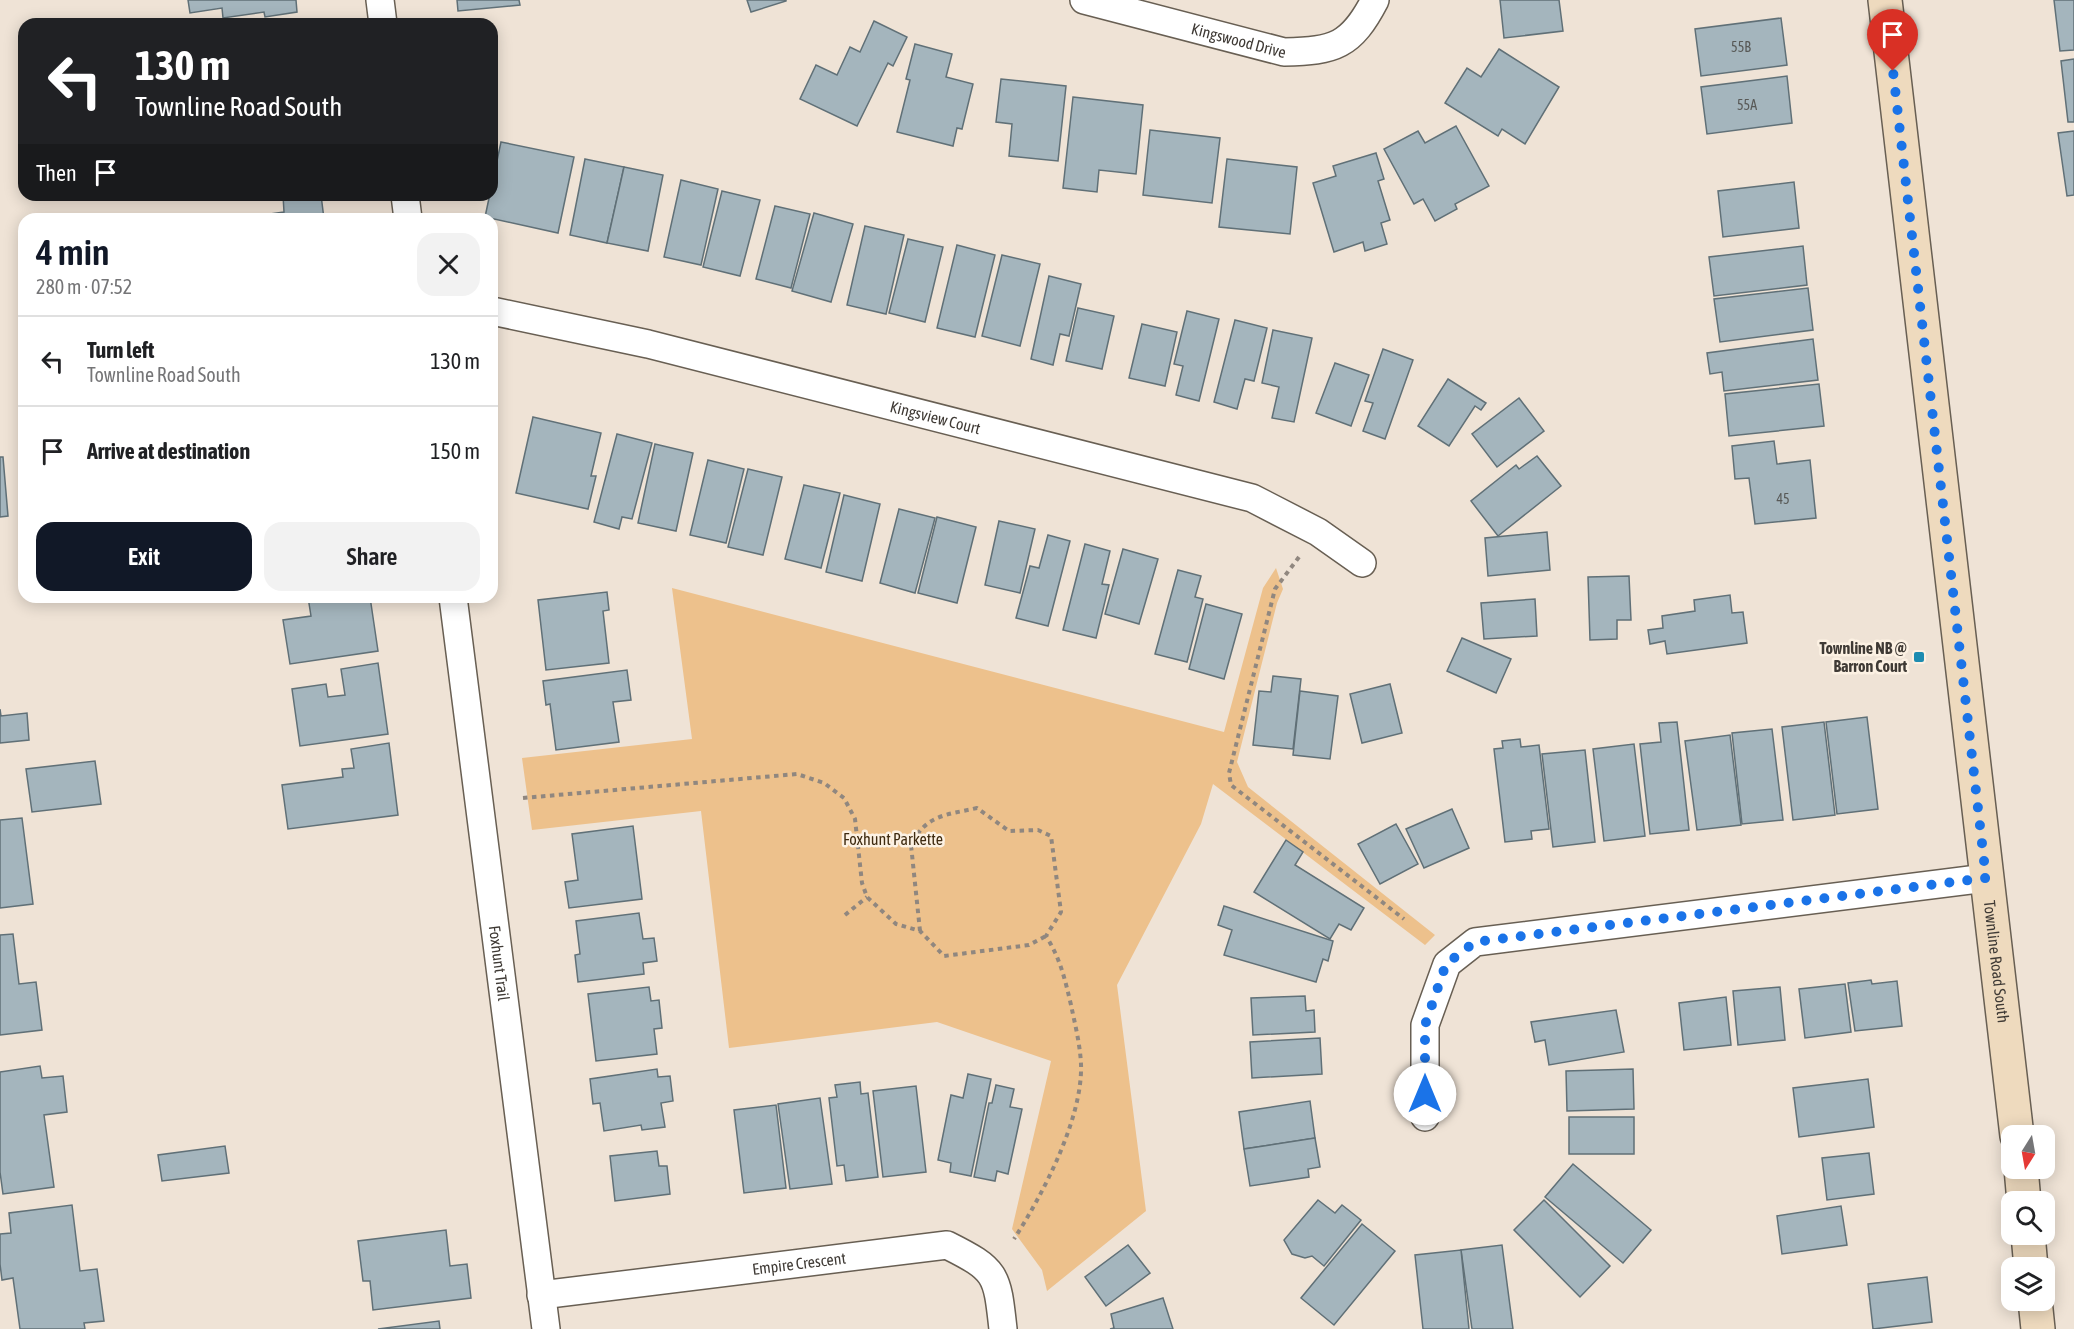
<!DOCTYPE html>
<html lang="en">
<head>
<meta charset="utf-8">
<style>
  body { margin:0; font-family:"Asap Condensed",sans-serif; background:#f2f2f2; color:#202124; height:100vh; display:flex; flex-direction:column; font-size:22px; white-space:nowrap }
  * { box-sizing:border-box; margin:0 }
  p { font-size:20px; color:#757577 }
  .icon { flex:none; width:33px; height:33px; fill:none; stroke:currentColor; stroke-width:2; stroke-linecap:round; stroke-linejoin:round }
  .map { position:relative; flex:1; overflow:hidden }
  .details { position:absolute; left:18px; top:213px; width:480px; height:390px; display:flex; flex-direction:column; background:#fff; border-radius:18px; box-shadow:0 3px 15px #0003 }
  .details>* { flex:none }
  .guide { position:absolute; left:18px; top:18px; width:480px; height:183px; border-radius:18px; box-shadow:0 3px 15px #0003; background:#202124; color:#fff; overflow:hidden }
  .needle { width:39px; rotate:191deg }
  .buttons { position:absolute; left:2001px; top:1125px; display:grid; gap:12px }
  .buttons a { display:grid; place-items:center; width:54px; height:54px; border-radius:12px; background:#fff; box-shadow:0 3px 15px #0003; font-size:30px }
  .pin { position:absolute; display:grid; place-items:center; width:51px; height:51px; color:#fff; margin:-62px -26px; border-radius:50% 50% 50% 0; rotate:-45deg; box-shadow:0 0 6px #0007 }
  .pin .icon { rotate:45deg }
  .me { position:absolute; width:66px; margin:-33px; rotate:0deg; stroke-linejoin:round; filter:drop-shadow(0 0 4px #0008) }
  .turn { display:flex; align-items:center; gap:21px; height:126px; padding:0 18px; font-size:27px }
  .turn .icon { width:78px; height:78px; stroke-width:2.5 }
  .turn b { display:block; font-size:42px; line-height:51px }
  .then { display:flex; align-items:center; height:57px; padding:0 18px; background:#0003; gap:12px; font-size:22px }
  .round { display:grid; place-items:center; flex:none; width:63px; height:63px; border-radius:18px; background:#f2f2f2 }
  .headline { display:flex; align-items:center; justify-content:space-between; height:102px; padding:0 18px }
  h1 { font-size:36px; font-weight:600; line-height:45px; color:#111827 }
  .action { display:flex; gap:12px; margin-top:auto; padding:12px 18px }
  .action a { flex:1; height:69px; border-radius:18px; background:#111827; color:#fff; font-size:24px; font-weight:600; line-height:69px; text-align:center }
  .action a+a { background:#f2f2f2; color:#202124 }
  ul { padding:0; list-style:none }
  li { display:flex; align-items:center; gap:18px; height:90px; padding:0 18px; border-top:2px solid #e0e0e0 }
  li div { flex:1 }
  li b { display:block; font-size:22px }
  li em { font-style:normal }
  .map>svg:first-child { display:block }
</style>
</head>
<body>
<div class="map">
<svg width="2074" height="1329" viewBox="0 0 2074 1329">
  <rect width="100%" height="100%" fill="#efe3d6"/>
  <!-- green -->
  <path fill="#edc18c" d="M1276 568 1283 589 1277 603 1237 762 1248 787 1435 935 1425 945 1213 784 1201 824 1117 985 1146 1211 1047 1291 1042 1270 1012 1229 1051 1061 937 1022 729 1048 701 811 532 830 522 758 692 739 672 588 1224 732 1263 588Z"/>
  <!-- building -->
  <g fill="#a4b5bd" stroke="#607077" stroke-width="1.5">
    <path d="M188 0H296L297 12 265 17 264 12 223 18 222 8 190 13Z"/>
    <path d="M457 0H519L520 5 458 11Z"/>
    <path d="M747 0H786V1L751 12Z"/>
    <path d="M1500 0H1559L1563 31 1504 38Z"/>
    <path d="M2054 0H2074V50L2060 51Z"/>
    <path d="M1781 18 1787 65 1701 76 1695 29Z"/>
    <path d="M874 21 907 37 893 66 888 63 857 126 800 99 816 65 837 75 850 47 860 52Z"/>
    <path d="M915 44 952 54 946 77 973 84 962 129 957 128 953 146 897 132 910 80 906 79Z"/>
    <path d="M1499 49 1559 87 1525 144 1502 129 1498 136 1445 103 1467 68 1481 77Z"/>
    <path d="M2074 59V122H2068L2061 61Z"/>
    <path d="M1787 76 1792 123 1707 134 1701 87Z"/>
    <path d="M1001 79 1066 86 1058 161 1009 156 1012 124 996 122Z"/>
    <path d="M1073 97 1143 105 1136 174 1099 170 1097 192 1063 188Z"/>
    <path d="M1456 126 1489 186 1455 204 1457 209 1435 221 1423 199 1414 204 1384 149 1418 131 1425 143Z"/>
    <path d="M1150 130 1220 138 1212 203 1143 195Z"/>
    <path d="M2074 131V195L2067 196 2058 133Z"/>
    <path d="M501 142 574 157 558 233 485 217Z"/>
    <path d="M1376 153 1384 179 1378 181 1390 220 1381 223 1387 244 1365 251 1363 242 1334 252 1313 183 1336 176 1333 166Z"/>
    <path d="M585 159 624 167 607 243 570 235Z"/>
    <path d="M1227 159 1297 167 1290 234 1219 227Z"/>
    <path d="M624 167 663 175 648 251 607 243Z"/>
    <path d="M681 180 718 189 701 265 664 257Z"/>
    <path d="M1794 182 1799 228 1723 237 1718 191Z"/>
    <path d="M722 191 760 200 740 276 703 267Z"/>
    <path d="M283 195H321L324 219H234L284 212Z"/>
    <path d="M775 206 810 214 791 288 756 279Z"/>
    <path d="M814 213 853 224 831 302 792 291Z"/>
    <path d="M865 226 904 235 886 314 847 305Z"/>
    <path d="M908 239 943 247 925 322 889 313Z"/>
    <path d="M957 245 995 255 975 337 937 328Z"/>
    <path d="M1803 246 1807 285 1714 296 1709 257Z"/>
    <path d="M1002 255 1040 264 1020 346 982 336Z"/>
    <path d="M1049 276 1081 284 1069 336 1060 334 1053 365 1031 359Z"/>
    <path d="M1808 288 1813 330 1720 342 1714 299Z"/>
    <path d="M1078 308 1114 316 1102 369 1066 361Z"/>
    <path d="M1187 311 1219 319 1199 401 1176 395 1183 366 1174 364Z"/>
    <path d="M1235 320 1267 328 1254 381 1245 379 1237 409 1214 402Z"/>
    <path d="M1142 324 1177 332 1165 386 1129 378Z"/>
    <path d="M1273 330 1312 338 1294 422 1272 418 1279 387 1262 383Z"/>
    <path d="M1813 339 1818 380 1724 391 1722 372 1710 374 1707 353Z"/>
    <path d="M1383 349 1413 360 1385 439 1363 431 1373 403 1365 401Z"/>
    <path d="M1335 363 1369 375 1351 426 1316 413Z"/>
    <path d="M1448 379 1486 403 1481 410 1475 406 1449 446 1418 426Z"/>
    <path d="M1819 384 1824 426 1729 436 1725 394Z"/>
    <path d="M1519 398 1544 431 1497 467 1472 434Z"/>
    <path d="M533 417 601 433 591 476H596L588 509 516 493Z"/>
    <path d="M617 434 652 443 632 519 622 517 619 529 594 522Z"/>
    <path d="M1774 441 1777 464 1810 460 1816 518 1755 524 1749 478 1735 479 1732 446Z"/>
    <path d="M655 444 693 453 676 531 638 523Z"/>
    <path d="M1537 456 1561 486 1498 536 1471 501 1516 465 1519 469Z"/>
    <path d="M0 457H3L8 516 0 517Z"/>
    <path d="M708 460 744 469 726 543 690 535Z"/>
    <path d="M748 469 782 477 763 555 728 547Z"/>
    <path d="M804 485 840 493 821 568 785 559Z"/>
    <path d="M844 495 880 504 862 581 826 572Z"/>
    <path d="M899 509 935 518 915 593 880 583Z"/>
    <path d="M937 517 976 527 957 603 918 593Z"/>
    <path d="M999 521 1035 529 1020 593 985 585Z"/>
    <path d="M1547 532 1550 570 1488 576 1485 538Z"/>
    <path d="M1048 535 1070 541 1048 626 1016 618 1030 566 1039 568Z"/>
    <path d="M1085 544 1110 551 1102 584 1109 585 1096 638 1063 630Z"/>
    <path d="M1123 549 1158 559 1139 624 1105 614Z"/>
    <path d="M1178 570 1201 576 1195 597 1203 599 1187 662 1155 654Z"/>
    <path d="M1629 576 1631 620H1617V639L1590 640 1588 577Z"/>
    <path d="M607 592 609 610 603 611 609 663 546 670 538 600Z"/>
    <path d="M1730 595 1732 613 1743 612 1747 643 1667 654 1665 641 1650 644 1648 630 1663 628 1662 616 1695 611 1694 600Z"/>
    <path d="M308 597H370L378 651 290 664 283 620 311 616Z"/>
    <path d="M1535 599 1537 636 1484 639 1481 603Z"/>
    <path d="M1206 604 1242 614 1224 679 1189 669Z"/>
    <path d="M1462 638 1511 659 1496 693 1447 671Z"/>
    <path d="M378 663 388 734 300 746 292 689 326 684 328 697 345 695 341 669Z"/>
    <path d="M627 670 631 700 613 702 619 742 556 750 550 704 546 705 543 681Z"/>
    <path d="M1273 676 1301 679 1293 749 1253 745 1259 691 1271 692Z"/>
    <path d="M1390 684 1402 733 1362 743 1350 694Z"/>
    <path d="M1300 691 1338 696 1330 759 1293 755Z"/>
    <path d="M0 709 1 716 27 713 29 740 0 743Z"/>
    <path d="M1867 717 1878 809 1837 814 1826 722Z"/>
    <path d="M1677 722 1689 830 1650 834 1640 744 1661 742 1659 723Z"/>
    <path d="M1824 722 1835 815 1793 820 1782 727Z"/>
    <path d="M1772 729 1783 820 1742 824 1732 733Z"/>
    <path d="M1730 735 1741 825 1697 830 1685 741Z"/>
    <path d="M1520 739 1521 747 1539 745 1549 829 1531 831 1532 839 1505 842 1494 749 1503 748 1502 741Z"/>
    <path d="M389 743 398 815 288 829 282 785 343 777 342 769 354 768 351 749Z"/>
    <path d="M1634 744 1645 836 1604 841 1593 749Z"/>
    <path d="M1585 750 1595 842 1553 847 1542 754Z"/>
    <path d="M95 761 101 804 32 812 26 769Z"/>
    <path d="M1452 809 1469 848 1424 868 1406 829Z"/>
    <path d="M22 818 33 904 0 908V820Z"/>
    <path d="M1396 824 1418 864 1380 884 1358 844Z"/>
    <path d="M633 826 642 899 569 908 565 882 578 880 572 834Z"/>
    <path d="M1286 840 1303 852 1295 865 1364 908 1351 930 1339 924 1330 939 1254 892Z"/>
    <path d="M1224 906 1333 941 1328 961 1323 959 1316 982 1224 955 1232 930 1218 925Z"/>
    <path d="M639 913 643 939 654 938 657 961 643 963 644 974 578 982 575 955 580 954 576 921Z"/>
    <path d="M13 934 19 984 36 982 42 1030 0 1035V935Z"/>
    <path d="M1871 980 1872 984 1897 981 1902 1026 1855 1031 1848 983Z"/>
    <path d="M1845 984 1851 1032 1805 1038 1799 989Z"/>
    <path d="M649 987 651 1001 659 1000 662 1028 654 1029 657 1054 596 1061 588 994Z"/>
    <path d="M1780 987 1785 1040 1738 1045 1733 991Z"/>
    <path d="M1305 996 1306 1011 1314 1010 1315 1032 1253 1035 1251 998Z"/>
    <path d="M1726 997 1731 1045 1684 1050 1679 1003Z"/>
    <path d="M1616 1010 1624 1052 1549 1065 1545 1040 1535 1042 1531 1022Z"/>
    <path d="M1320 1038 1322 1074 1252 1078 1250 1042Z"/>
    <path d="M40 1066 42 1078 63 1076 67 1112 44 1115 54 1187 3 1194 0 1172V1072Z"/>
    <path d="M657 1069 658 1077 670 1076 673 1101 661 1103 665 1127 642 1130 641 1125 604 1131 600 1103 593 1104 590 1079Z"/>
    <path d="M1633 1069 1634 1109 1567 1111 1566 1071Z"/>
    <path d="M968 1074 991 1079 971 1176 950 1172 951 1163 938 1160 951 1095 963 1098Z"/>
    <path d="M1868 1079 1874 1127 1799 1137 1793 1088Z"/>
    <path d="M860 1082 861 1094 868 1093 878 1177 846 1181 844 1165 837 1166 829 1098 837 1097 835 1085Z"/>
    <path d="M996 1085 1014 1089 1010 1107 1022 1109 1008 1174 997 1171 995 1181 974 1177 989 1103H992Z"/>
    <path d="M916 1086 926 1172 883 1177 873 1091Z"/>
    <path d="M820 1098 832 1184 790 1189 778 1104Z"/>
    <path d="M1310 1101 1315 1138 1244 1149 1239 1112Z"/>
    <path d="M776 1105 786 1188 744 1193 734 1110Z"/>
    <rect x="1569" y="1117" width="65" height="37"/>
    <path d="M1315 1138 1320 1167 1308 1169 1309 1177 1250 1186 1244 1149Z"/>
    <path d="M225 1146 229 1173 162 1181 158 1155Z"/>
    <path d="M657 1151 659 1166H667L670 1194 615 1201 610 1156Z"/>
    <path d="M1869 1153 1874 1194 1827 1200 1822 1158Z"/>
    <path d="M1573 1164 1651 1230 1623 1263 1545 1197Z"/>
    <path d="M1318 1200 1335 1213 1342 1205 1361 1220 1324 1266 1312 1256 1305 1258 1292 1254 1284 1240Z"/>
    <path d="M1544 1200 1610 1266 1580 1297 1514 1230Z"/>
    <path d="M72 1205 80 1271 97 1269 104 1321 84 1323 85 1329H20L13 1278 2 1280 0 1264V1234L11 1233 9 1213Z"/>
    <path d="M1841 1206 1847 1245 1782 1254 1777 1216Z"/>
    <path d="M1362 1224 1395 1251 1334 1325 1301 1298Z"/>
    <path d="M446 1230 450 1266 467 1264 471 1298 373 1310 370 1281H363L358 1241Z"/>
    <path d="M1128 1245 1150 1273 1106 1306 1085 1277Z"/>
    <path d="M1502 1245 1513 1329H1472L1461 1250Z"/>
    <path d="M1461 1250 1469 1329H1423L1415 1255Z"/>
    <path d="M1927 1277 1932 1322 1873 1329 1868 1284Z"/>
    <path d="M1163 1298 1173 1329H1110L1114 1328 1111 1314Z"/>
    <path d="M439 1321 440 1329H378Z"/>
  </g>
  <g fill="none" stroke-linecap="round" stroke-linejoin="round">
    <defs>
      <g id="minor">
        <path d="M380 0 383 24"/>
        <path id="s1" d="M1084 0 1284 52C1335 51 1351 46 1375 0"/>
        <path d="M405 195 408 219"/>
        <path id="s2" d="M492 311 648 344 1252 498 1318 532 1362 563"/>
        <path id="s3" d="M453 597 546 1329"/>
        <path d="M1425 1117V1025L1447 964 1475 942 1986 878"/>
        <path id="s4" d="M541 1295 947 1245C997 1270 997 1274 1003 1329"/>
      </g>
      <g id="secondary">
        <path id="s5" d="M1885 0 2017 1136"/>
        <path d="M2021 1168 2024 1202"/>
        <path d="M2028 1234 2031 1268"/>
        <path d="M2035 1300 2038 1329"/>
      </g>
    </defs>
    <!-- minor casing -->
    <use href="#minor" stroke="#685f53" stroke-width="30"/>
    <!-- secondary casing -->
    <use href="#secondary" stroke="#685f53" stroke-width="36"/>
    <!-- path -->
    <g stroke="#90877f" stroke-width="4" stroke-dasharray="4.5 4.5" stroke-linecap="butt">
      <path d="M1299 557 1275 589 1229 773 1231 785 1404 919"/>
      <path d="M523 798 797 774 824 783 844 798 855 819 862 883 867 897 896 924 920 931 944 956 1029 945 1046 936"/>
      <path d="M845 915 867 897"/>
      <path d="M920 931 911 845C926 814 947 815 977 808L1009 831 1038 830 1051 836 1061 912 1046 936C1060 958 1065 979 1071 1005 1075 1024 1080 1044 1081 1064 1083 1118 1043 1194 1014 1239"/>
    </g>
    <!-- minor -->
    <use href="#minor" stroke="#fff" stroke-width="27"/>
    <!-- secondary -->
    <use href="#secondary" stroke="#eedabe" stroke-width="33"/>
  </g>
  <g fill="none" stroke-linecap="round" stroke-linejoin="round">
    <!-- route -->
    <path stroke="#1a73e8" stroke-width="10" stroke-dasharray="0 18" d="M1425 1094V1025L1446 964 1475 942 1986 878 1893 71"/>
  </g>
  <!-- markers -->
  <rect fill="#1d8cb1" stroke="#fcf1e3" stroke-width="2" x="1913" y="651" width="12" height="12" rx="3"/>
  <g text-anchor="middle" dominant-baseline="central" stroke-width="5" stroke-linejoin="round" paint-order="stroke">
    <!-- number labels -->
    <g font-size="14" fill="#585957">
      <text x="1741" y="47">55B</text>
      <text x="1747" y="105">55A</text>
      <text x="1783" y="499">45</text>
    </g>
    <!-- street labels -->
    <g font-size="16" fill="#3f3a35" stroke="#fcf1e3">
      <text stroke="none"><textPath href="#s1" startOffset="160">Kingswood Drive</textPath></text>
      <text stroke="none"><textPath href="#s2" startOffset="456">Kingsview Court</textPath></text>
      <text stroke="none"><textPath href="#s5" startOffset="968">Townline Road South</textPath></text>
      <text stroke="none"><textPath href="#s3" startOffset="369">Foxhunt Trail</textPath></text>
      <text stroke="none"><textPath href="#s4" startOffset="260">Empire Crescent</textPath></text>
    </g>
    <!-- poi labels -->
    <g font-size="16" font-weight="bold" fill="#3f3a35" stroke="#fcf1e3" text-anchor="end">
      <text x="1907" y="648">Townline NB @<tspan x="1907" dy="18">Barron Court</tspan></text>
    </g>
    <!-- park labels -->
    <g font-size="16" fill="#3e2a10" stroke="#fcf1e3">
      <text x="893" y="839">Foxhunt Parkette</text>
    </g>
  </g>
</svg>
<div class="buttons">
<a><svg class="needle" viewBox="-14 -14 28 28"><path d="M0-13l5 13h-10z" fill="#e53935"/><path d="M0 13l5-13h-10z" fill="#757577"/></svg></a>
<a><svg class="icon" aria-label="search" viewBox="0 0 24 24"><circle cx="10" cy="10" r="6"/><path d="M15 15l6 6"/></svg></a>
<a><svg class="icon" aria-label="layers" viewBox="0 0 24 24"><path d="M12 4l9 5-9 5-9-5zM3 14l9 5 9-5"/></svg></a>
</div>
<div class="pin" style="left:1893px;top:71px;background:#d93025"><svg class="icon" aria-label="arrive" viewBox="0 0 24 24"><path d="M6 21V4h12l-3 4 3 4H6"/></svg></div>
<svg class="me" style="left:1425px;top:1094px" viewBox="-20 -20 40 40"><circle r="19" fill="#fff"/><path d="M0-13L10 11 0 6-10 11z" fill="#1a73e8"/></svg>
<div class="guide">
<div class="turn"><svg class="icon" aria-label="left" viewBox="0 0 24 24"><path d="M17 20v-9H6M10 6l-5 5 5 5"/></svg><div><b>130 m</b>Townline Road South</div></div>
<div class="then">Then<svg class="icon" aria-label="arrive" viewBox="0 0 24 24"><path d="M6 21V4h12l-3 4 3 4H6"/></svg></div>
</div>
<section class="details">
<div class="headline"><div><h1>4 min</h1><p>280 m · 07:52</p></div><a class="round"><svg class="icon" aria-label="close" viewBox="0 0 24 24"><path d="M6 6l12 12M18 6L6 18"/></svg></a></div>
<ul>
<li><svg class="icon" aria-label="left" viewBox="0 0 24 24"><path d="M17 20v-9H6M10 6l-5 5 5 5"/></svg><div><b>Turn left</b><p>Townline Road South</p></div><em>130 m</em></li>
<li><svg class="icon" aria-label="arrive" viewBox="0 0 24 24"><path d="M6 21V4h12l-3 4 3 4H6"/></svg><div><b>Arrive at destination</b></div><em>150 m</em></li>
</ul>
<div class="action"><a>Exit</a><a>Share</a></div>
</section>
</div>
</body>
</html>
